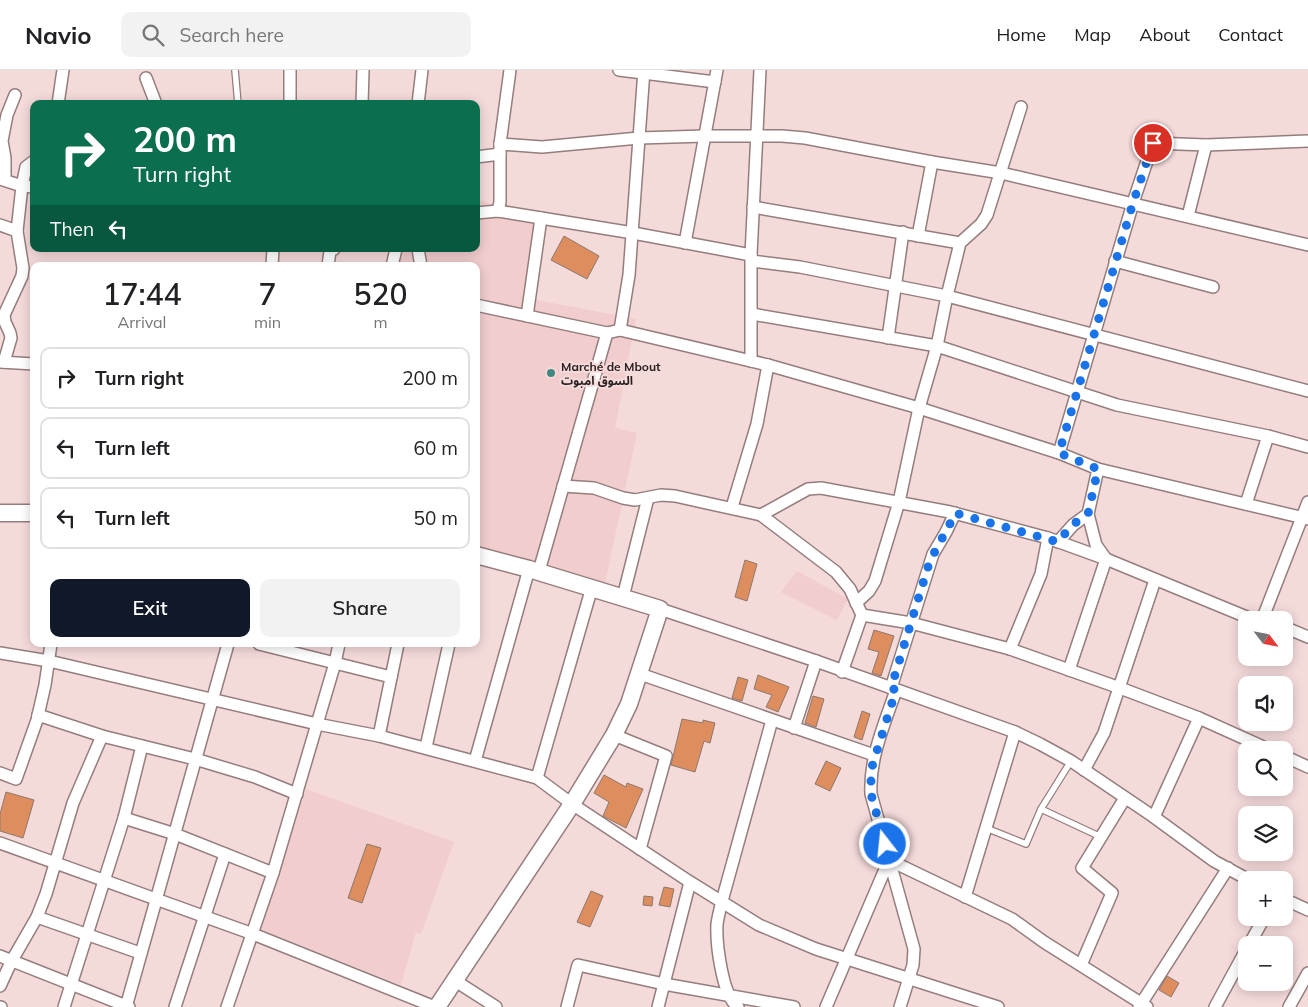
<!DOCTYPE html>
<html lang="en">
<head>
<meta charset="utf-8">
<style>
  body { margin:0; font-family:Mulish,"Noto Sans Arabic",sans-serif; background:#f2f2f2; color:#202124; height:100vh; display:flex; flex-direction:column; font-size:19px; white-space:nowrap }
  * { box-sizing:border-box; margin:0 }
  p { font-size:16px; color:#757577 }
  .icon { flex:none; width:28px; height:28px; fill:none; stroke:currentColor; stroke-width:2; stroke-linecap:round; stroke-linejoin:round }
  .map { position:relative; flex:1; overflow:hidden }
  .sheet { position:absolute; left:30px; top:192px; width:450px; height:385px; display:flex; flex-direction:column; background:#fff; border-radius:10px; box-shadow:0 2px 12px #0003 }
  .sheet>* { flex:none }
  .guide { position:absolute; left:30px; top:30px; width:450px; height:152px; border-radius:10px; box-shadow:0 2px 12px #0003; background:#0b6e4f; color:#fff; overflow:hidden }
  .needle { width:32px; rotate:122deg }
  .tools { position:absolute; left:1238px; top:541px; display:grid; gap:10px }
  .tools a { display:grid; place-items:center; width:55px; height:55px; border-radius:10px; background:#fff; box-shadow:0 2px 12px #0003; font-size:25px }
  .pin { position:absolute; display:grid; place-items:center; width:42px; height:42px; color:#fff; margin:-21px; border:2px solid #fff; border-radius:50%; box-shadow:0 1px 5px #0007 }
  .me { position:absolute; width:55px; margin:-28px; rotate:344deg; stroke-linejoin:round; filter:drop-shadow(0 0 4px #0008) }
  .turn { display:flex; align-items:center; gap:18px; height:105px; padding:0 20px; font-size:22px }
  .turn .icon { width:65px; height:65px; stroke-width:2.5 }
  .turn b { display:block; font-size:35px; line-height:42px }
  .then { display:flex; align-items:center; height:48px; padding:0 20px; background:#0003; gap:10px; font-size:19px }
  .eta { display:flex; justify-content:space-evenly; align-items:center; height:85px; text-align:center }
  .eta b { font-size:30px; font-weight:600; line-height:35px }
  .primary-button { display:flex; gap:10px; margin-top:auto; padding:10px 20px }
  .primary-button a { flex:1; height:58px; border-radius:10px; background:#111827; color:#fff; font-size:20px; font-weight:600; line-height:58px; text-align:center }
  .primary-button a+a { background:#f2f2f2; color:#202124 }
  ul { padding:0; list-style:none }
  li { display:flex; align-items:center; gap:15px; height:62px; margin:0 10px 8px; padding:0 10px; border:2px solid #e0e0e0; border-radius:10px }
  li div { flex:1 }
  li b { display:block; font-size:19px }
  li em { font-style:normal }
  header { display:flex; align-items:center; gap:30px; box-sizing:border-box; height:70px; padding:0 25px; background:#fff; border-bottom:1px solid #e0e0e0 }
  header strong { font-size:24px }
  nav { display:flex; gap:28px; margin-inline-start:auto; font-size:18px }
  .search { width:350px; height:45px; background:#f2f2f2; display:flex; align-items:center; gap:12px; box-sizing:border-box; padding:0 18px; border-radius:10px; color:#757577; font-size:19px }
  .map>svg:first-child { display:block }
</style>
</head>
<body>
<header>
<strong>Navio</strong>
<div class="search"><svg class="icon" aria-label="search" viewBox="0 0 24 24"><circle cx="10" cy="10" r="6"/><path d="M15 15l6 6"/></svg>Search here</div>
<nav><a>Home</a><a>Map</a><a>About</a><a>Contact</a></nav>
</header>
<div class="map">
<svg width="1308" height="937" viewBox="0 0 1308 937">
  <rect width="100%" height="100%" fill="#f5dada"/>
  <!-- built -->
  <g fill="#f1cdce">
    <path d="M476 128 537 152 526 228 636 249 615 358 637 363 605 513 476 481V196H397L401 179H476Z"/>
    <path d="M797 501 848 529 837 550 781 522Z"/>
    <path d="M306 719 454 772 421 864 416 862 401 915 260 859Z"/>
  </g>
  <!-- building -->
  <g fill="#de8e5e" stroke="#8c786c">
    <path d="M564 166 599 186 587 209 551 190Z"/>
    <path d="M745 490 757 494 747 531 735 527Z"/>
    <path d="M874 560 894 566 881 606 872 603 879 582 868 579Z"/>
    <path d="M758 605 789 617 778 642 766 637 772 625 754 619Z"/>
    <path d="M738 607 748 610 742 631 732 628Z"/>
    <path d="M813 626 824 629 816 657 805 653Z"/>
    <path d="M862 641 870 644 862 670 854 667Z"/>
    <path d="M682 649 703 653V650L715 653 710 673 704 671 695 702 671 695Z"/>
    <path d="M826 691 841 698 830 721 815 714Z"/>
    <path d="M604 705 626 717 627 713 643 719 626 758 603 746 609 732 594 723Z"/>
    <path d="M6 722 34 730 23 768 0 761V744Z"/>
    <path d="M367 774 381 778 362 833 348 828Z"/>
    <path d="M664 817 674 819 670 837 659 835Z"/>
    <path d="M591 821 603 826 590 857 577 852Z"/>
    <path d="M644 826 653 827 652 836 643 835Z"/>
    <path d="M1167 906 1179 913 1171 927 1159 920Z"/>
  </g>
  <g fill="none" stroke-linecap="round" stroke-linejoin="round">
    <defs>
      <g id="lane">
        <path d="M235 0 238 34"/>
        <path d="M1041 739 1101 767"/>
        <path d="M986 758 1026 774 1041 739 1071 691"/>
      </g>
      <g id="street">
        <path d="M290 0V34"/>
        <path d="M619 0 715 12"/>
        <path d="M146 8 156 34"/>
        <path d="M58 34 63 0"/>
        <path d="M362 34 363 0"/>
        <path d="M418 34 422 0"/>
        <path d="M500 74 542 77 639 68 705 66H782L805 68 932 92 1001 103 1308 175"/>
        <path d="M476 87 500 84"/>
        <path d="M0 109 22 116 34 117"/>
        <path d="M5 110V88L2 71 7 45 15 25"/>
        <path d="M753 137 960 173"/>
        <path d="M498 141 500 132V74L510 0"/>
        <path d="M476 143 498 141 541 148 633 163 751 185"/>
        <path d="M1188 146 1206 75"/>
        <path d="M0 155 17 161"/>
        <path d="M918 166 932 92"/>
        <path d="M685 173 717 0"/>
        <path d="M418 179 421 196"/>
        <path d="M752 191 800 197 947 226 1308 321"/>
        <path d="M1115 191 1213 217"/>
        <path d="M272 196 273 179"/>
        <path d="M328 196 330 181 334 179"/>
        <path d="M392 196 396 179"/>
        <path d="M476 235 607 263 620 260 768 295 919 338 1059 383 1098 399 1308 449"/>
        <path d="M752 244 937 276 1117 335 1268 366 1308 377"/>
        <path d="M527 246 541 148"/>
        <path d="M620 260 629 205 644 0"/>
        <path d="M888 268 903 162"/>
        <path d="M751 291V185L760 0"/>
        <path d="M0 292 34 294"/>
        <path d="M4 292 11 268 10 263 5 252 4 245 22 206 23 198 17 161 22 116 26 97 34 91"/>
        <path d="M1059 383 1133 133 1153 73 1206 75 1308 71"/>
        <path d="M563 416 594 418 623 428 635 430 661 425 675 426 761 445 836 502 850 519 862 545 842 602"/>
        <path d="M1246 434 1268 366"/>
        <path d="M732 437 757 354 768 295"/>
        <path d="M761 445 808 419 821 418 950 442 1048 468 1106 489 1254 550"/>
        <path d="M1058 472 1073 455 1088 444"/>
        <path d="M539 501 607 263"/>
        <path d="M623 527 648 428"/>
        <path d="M856 533 869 521 875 511 899 432 919 338 937 276 947 226 960 173 981 154 987 145 1021 37"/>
        <path d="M660 539 816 591 1015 662 1040 674 1071 691 1154 747 1214 791 1249 810"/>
        <path d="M862 545 911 553 1010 579 1120 618 1199 648 1270 680"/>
        <path d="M1262 550 1308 432"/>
        <path d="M1284 557 1308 567"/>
        <path d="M259 574 391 607"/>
        <path d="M1010 579 1041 504 1048 468"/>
        <path d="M0 583 49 591 317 654 379 666 537 708 572 734 690 812 759 855 816 879 998 937"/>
        <path d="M1069 600 1106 489 1096 475 1088 444 1098 399"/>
        <path d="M640 604 874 685"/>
        <path d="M891 618 933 484 946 462 955 443"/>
        <path d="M896 620C885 653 869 688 871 724L914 879 913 895 900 937"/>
        <path d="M38 645 102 666 195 689 255 707 297 724"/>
        <path d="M794 658 816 591"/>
        <path d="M614 665 666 686 640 779"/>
        <path d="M379 666 398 574"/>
        <path d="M426 677 449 574"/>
        <path d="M1284 686 1308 697"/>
        <path d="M475 691 529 499"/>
        <path d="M1084 700 1104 663 1155 510"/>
        <path d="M0 703 16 709 37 650 45 615 51 574"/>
        <path d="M537 708 592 517"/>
        <path d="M1154 747 1199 648"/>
        <path d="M124 748 175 764 273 803"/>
        <path d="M0 773 253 864 435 937"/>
        <path d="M965 827 1015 662"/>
        <path d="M1284 829 1308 840"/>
        <path d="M37 847 140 883"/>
        <path d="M1249 875 1264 848"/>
        <path d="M0 886 129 937"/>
        <path d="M1081 895 1112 823 1082 798 1125 728"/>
        <path d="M454 910 496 937"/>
        <path d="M0 916 11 892 37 847 46 824 73 733 102 666"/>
        <path d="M0 937H1"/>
        <path d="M64 937 124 748 142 676"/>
        <path d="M126 937 228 574"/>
        <path d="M175 937 225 784"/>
        <path d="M227 937 273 803 335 593 339 574"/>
        <path d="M567 937 578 895 664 914 794 937"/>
        <path d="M658 937 690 812"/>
        <path d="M738 937C722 926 716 873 717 854 718 847 720 839 722 831L772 650"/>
        <path d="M826 937 889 790 1012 849 1044 872 1147 937"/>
        <path d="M1139 937 1228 798"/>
        <path d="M1215 937 1246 880"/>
        <path d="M1289 937 1308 903"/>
      </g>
      <g id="secondary">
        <path d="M0 443H34"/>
        <path d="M437 937 572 734 614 665 629 634 660 539 529 499 476 485"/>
      </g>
    </defs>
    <!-- lane casing -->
    <use href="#lane" stroke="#957d7d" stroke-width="8"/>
    <!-- street casing -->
    <use href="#street" stroke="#957d7d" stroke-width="14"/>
    <!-- secondary casing -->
    <use href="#secondary" stroke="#957d7d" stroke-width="19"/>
    <!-- lane -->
    <use href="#lane" stroke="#fff" stroke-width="5.5"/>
    <!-- street -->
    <use href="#street" stroke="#fff" stroke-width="11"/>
    <!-- secondary -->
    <use href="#secondary" stroke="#fff" stroke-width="16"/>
  </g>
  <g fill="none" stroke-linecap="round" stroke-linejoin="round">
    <!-- route -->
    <path stroke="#1a73e8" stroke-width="9" stroke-dasharray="0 16.2" d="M885 774 871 724V700L896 620 891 618 928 497C935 478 947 462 955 443L1058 472 1072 455 1088 444 1098 399 1059 383 1133 133 1153 73"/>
  </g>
  <!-- markers -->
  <circle fill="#418882" stroke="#f5dada" stroke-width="2" cx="551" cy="303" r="5"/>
  <g text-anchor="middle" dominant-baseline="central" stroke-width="4" stroke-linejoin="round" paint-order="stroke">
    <!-- poi labels -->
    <g font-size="12" font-weight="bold" fill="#291f1f" stroke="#f5dada" text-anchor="start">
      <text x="561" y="296">Marché de Mbout<tspan x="561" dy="14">السوق امبوت</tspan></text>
    </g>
  </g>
</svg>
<div class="tools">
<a><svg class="needle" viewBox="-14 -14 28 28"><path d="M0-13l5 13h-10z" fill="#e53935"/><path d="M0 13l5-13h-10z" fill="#757577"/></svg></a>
<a><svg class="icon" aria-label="sound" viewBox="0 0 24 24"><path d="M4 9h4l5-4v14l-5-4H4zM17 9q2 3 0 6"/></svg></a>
<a><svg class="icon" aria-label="search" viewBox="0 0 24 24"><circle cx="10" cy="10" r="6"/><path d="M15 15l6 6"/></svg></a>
<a><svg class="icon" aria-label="layers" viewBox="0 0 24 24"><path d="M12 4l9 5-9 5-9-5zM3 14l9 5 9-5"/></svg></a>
<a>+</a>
<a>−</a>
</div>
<div class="pin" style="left:1153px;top:73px;background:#d93025"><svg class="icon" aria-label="arrive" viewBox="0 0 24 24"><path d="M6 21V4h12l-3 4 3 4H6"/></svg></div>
<svg class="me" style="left:885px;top:774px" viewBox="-20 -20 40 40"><circle r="17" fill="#1a73e8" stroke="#fff" stroke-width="3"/><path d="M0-11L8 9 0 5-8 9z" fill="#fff"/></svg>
<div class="guide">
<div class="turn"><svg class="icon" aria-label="right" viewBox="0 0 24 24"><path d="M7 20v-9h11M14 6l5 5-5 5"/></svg><div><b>200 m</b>Turn right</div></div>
<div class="then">Then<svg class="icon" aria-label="left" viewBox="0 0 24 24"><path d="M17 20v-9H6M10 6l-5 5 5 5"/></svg></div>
</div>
<section class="sheet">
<div class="eta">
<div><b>17:44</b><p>Arrival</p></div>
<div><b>7</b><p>min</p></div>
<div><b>520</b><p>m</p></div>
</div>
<ul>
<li><svg class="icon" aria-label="right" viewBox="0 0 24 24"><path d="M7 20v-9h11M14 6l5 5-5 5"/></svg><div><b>Turn right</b></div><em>200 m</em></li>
<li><svg class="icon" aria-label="left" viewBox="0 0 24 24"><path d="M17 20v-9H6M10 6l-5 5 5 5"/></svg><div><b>Turn left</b></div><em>60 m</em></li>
<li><svg class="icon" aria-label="left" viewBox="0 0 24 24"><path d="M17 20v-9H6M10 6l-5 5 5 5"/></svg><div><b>Turn left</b></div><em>50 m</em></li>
</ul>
<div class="primary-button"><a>Exit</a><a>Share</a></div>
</section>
</div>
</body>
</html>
